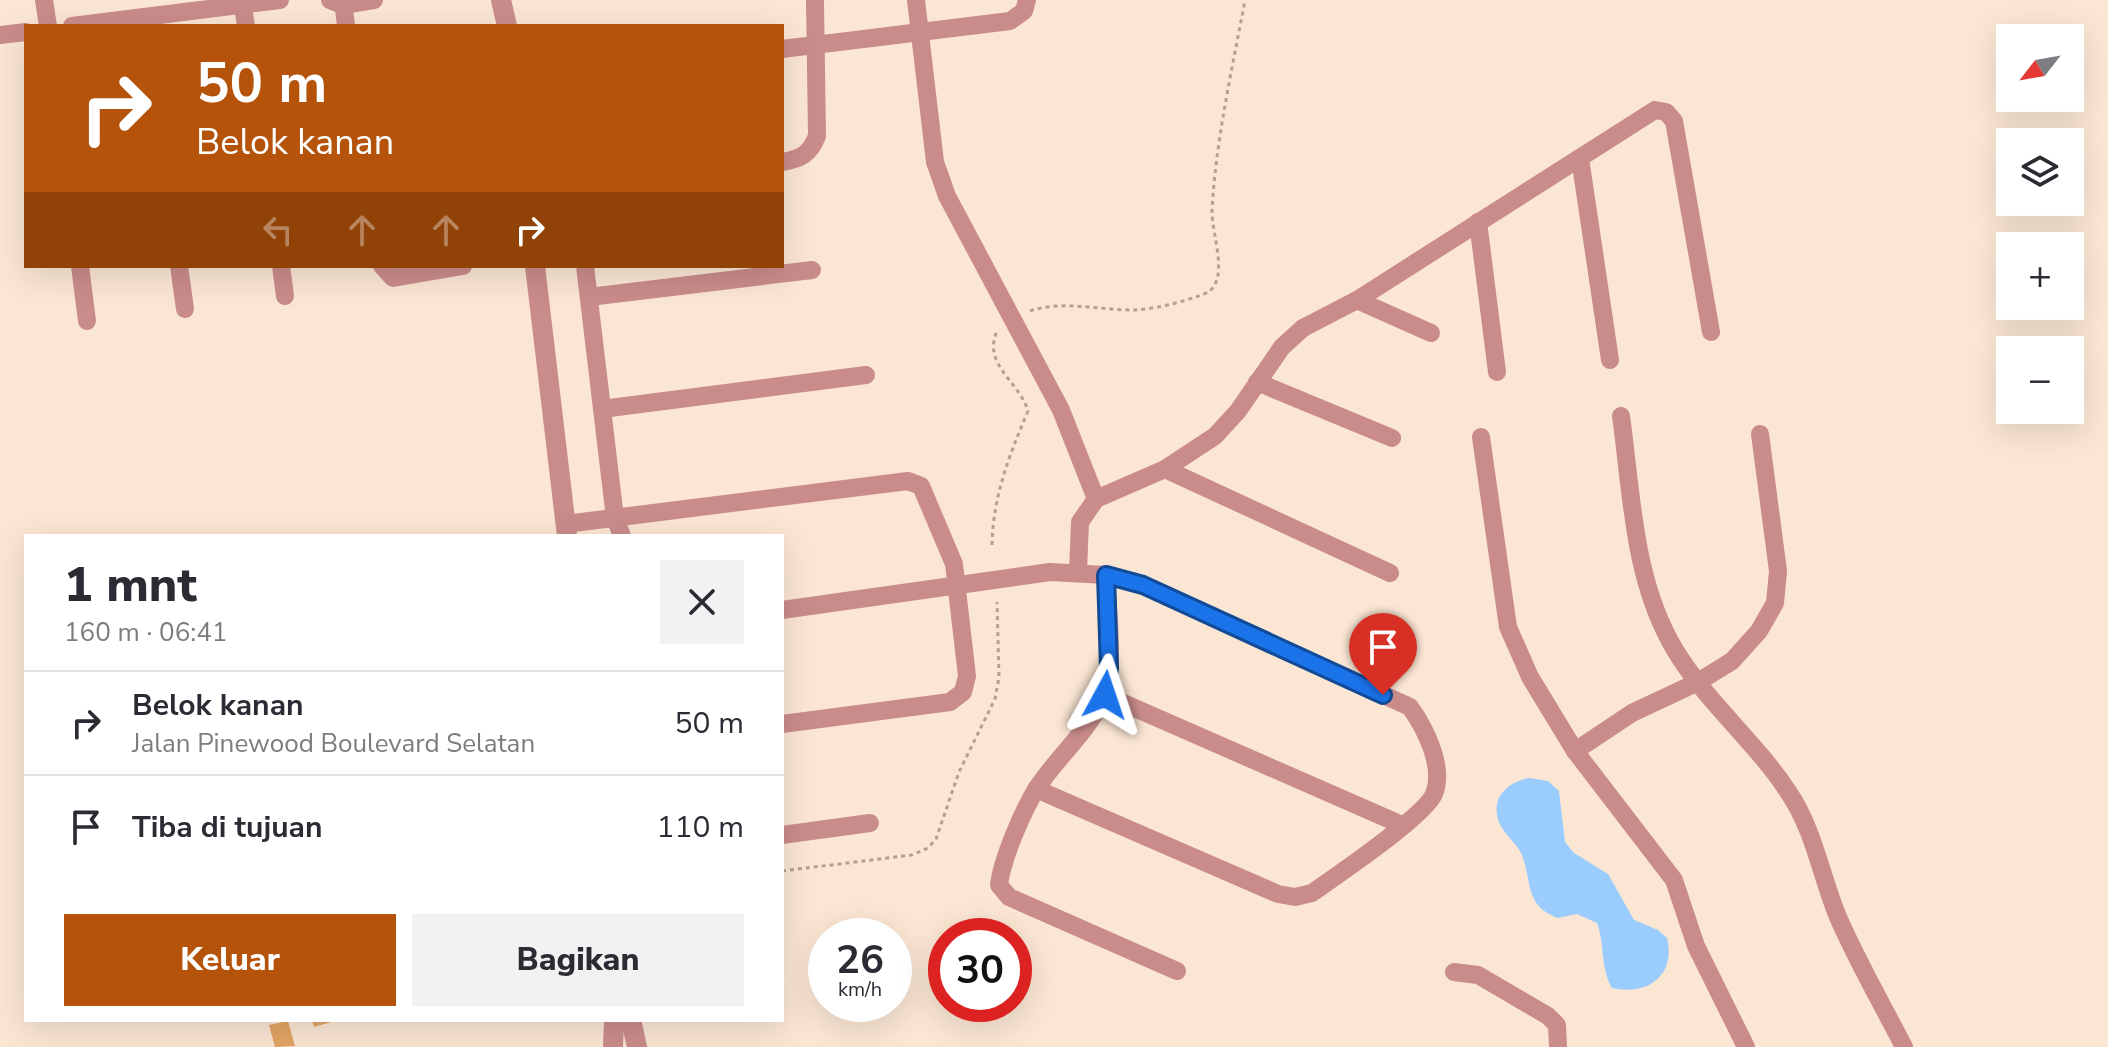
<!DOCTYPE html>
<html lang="id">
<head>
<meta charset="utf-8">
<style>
  body { margin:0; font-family:"Nunito Sans",sans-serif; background:#f2f2f3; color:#2b2b33; height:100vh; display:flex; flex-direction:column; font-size:30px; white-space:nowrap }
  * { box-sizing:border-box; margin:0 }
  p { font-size:26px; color:#7c7c81 }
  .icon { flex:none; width:44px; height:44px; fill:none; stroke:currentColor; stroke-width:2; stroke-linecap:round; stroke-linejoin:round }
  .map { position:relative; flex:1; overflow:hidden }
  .side { position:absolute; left:24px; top:534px; width:760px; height:488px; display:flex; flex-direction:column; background:#fff; border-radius:0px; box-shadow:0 8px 32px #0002 }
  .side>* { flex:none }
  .guide { position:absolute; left:24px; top:24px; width:760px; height:244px; border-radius:0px; box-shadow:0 8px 32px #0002; background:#b45309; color:#fff; overflow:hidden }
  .needle { width:52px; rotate:239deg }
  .buttons { position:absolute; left:1996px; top:24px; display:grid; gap:16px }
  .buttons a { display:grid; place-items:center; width:88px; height:88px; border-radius:0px; background:#fff; box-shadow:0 8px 32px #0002; font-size:40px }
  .speed { position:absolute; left:808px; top:918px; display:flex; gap:16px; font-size:40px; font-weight:700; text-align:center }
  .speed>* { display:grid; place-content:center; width:104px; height:104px; border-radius:50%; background:#fff; box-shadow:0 8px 32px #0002; line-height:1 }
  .speed small { font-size:20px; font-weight:400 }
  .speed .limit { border:12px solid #d22; background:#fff; color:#111 }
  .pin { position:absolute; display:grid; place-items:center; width:68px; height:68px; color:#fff; margin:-82px -34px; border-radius:50% 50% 50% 0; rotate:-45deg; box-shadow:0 0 8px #0007 }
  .pin .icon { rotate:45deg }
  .me { position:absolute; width:88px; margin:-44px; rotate:5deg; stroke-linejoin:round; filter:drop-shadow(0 0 6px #0008) }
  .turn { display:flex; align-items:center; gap:28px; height:168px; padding:0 40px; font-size:36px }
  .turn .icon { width:104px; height:104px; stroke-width:2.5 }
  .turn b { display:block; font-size:56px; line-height:68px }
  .lanes { display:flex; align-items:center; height:76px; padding:0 40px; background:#0003; justify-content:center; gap:40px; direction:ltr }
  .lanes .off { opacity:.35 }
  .round { display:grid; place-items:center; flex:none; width:84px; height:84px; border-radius:0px; background:#f2f2f3 }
  .summary { display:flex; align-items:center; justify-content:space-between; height:136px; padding:0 40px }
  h1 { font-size:48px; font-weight:800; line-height:60px }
  .button { display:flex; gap:16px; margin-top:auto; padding:16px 40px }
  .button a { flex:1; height:92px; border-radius:0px; background:#b45309; color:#fff; font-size:32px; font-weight:800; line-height:92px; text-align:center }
  .button a+a { background:#f2f2f3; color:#2b2b33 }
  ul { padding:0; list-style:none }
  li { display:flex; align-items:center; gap:24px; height:104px; padding:0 40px; border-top:2px solid #e1e1e2 }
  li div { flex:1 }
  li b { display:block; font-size:30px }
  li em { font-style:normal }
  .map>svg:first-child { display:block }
</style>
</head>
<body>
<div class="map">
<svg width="2108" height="1047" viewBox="0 0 2108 1047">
  <rect width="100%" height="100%" fill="#fbe6d3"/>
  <!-- water -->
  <path fill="#9accfe" d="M1529 778 1548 781 1559 791 1565 842 1574 853 1608 874 1634 920 1658 930 1667 938C1676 975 1648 996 1612 988 1600 967 1605 944 1597 923L1577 914 1558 918C1526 906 1532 886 1523 858 1519 844 1504 835 1499 822 1490 797 1508 782 1529 778Z"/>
  <!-- building -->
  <g fill="#e3a564">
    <path d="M312 1020H334L335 1021 314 1027Z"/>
    <path d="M288 1021 295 1046 275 1047 269 1025Z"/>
  </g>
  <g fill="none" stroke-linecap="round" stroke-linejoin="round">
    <!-- path -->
    <g stroke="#b1a192" stroke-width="3" stroke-dasharray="4 4" stroke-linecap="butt">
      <path d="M1030 311C1063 300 1098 310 1133 310 1156 309 1183 302 1204 294 1232 283 1211 234 1212 210 1216 139 1232 70 1245 0"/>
      <path d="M992 545C993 496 1009 456 1028 411 1020 382 982 365 997 331"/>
      <path d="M782 871 912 855 928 848 936 839 959 772 995 699 999 677 997 602"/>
    </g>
    <!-- minor -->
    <g stroke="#ca8c8b" stroke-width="18">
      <path d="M44 0 48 26"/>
      <path d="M242 0 246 26"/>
      <path d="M330 0 343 5 374 0"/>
      <path d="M343 0 346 26"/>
      <path d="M916 0 935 162 947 196 1061 410 1096 499"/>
      <path d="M72 26 280 0"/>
      <path d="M0 35 26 32"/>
      <path d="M782 49 1010 21 1024 11 1027 0"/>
      <path d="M1580 158 1610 360"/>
      <path d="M782 162C801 159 810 154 817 136L815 0"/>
      <path d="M1478 222 1497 372"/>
      <path d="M80 266 87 321"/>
      <path d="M179 266 185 309"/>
      <path d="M281 266 285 296"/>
      <path d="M382 266 393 278 463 266"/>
      <path d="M585 266 615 518 622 536"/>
      <path d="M589 297 812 270"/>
      <path d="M1357 300 1431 333"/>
      <path d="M1257 382 1392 438"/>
      <path d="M602 409 866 375"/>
      <path d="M1621 416C1632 495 1633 580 1675 650 1707 703 1756 742 1789 793 1814 830 1821 876 1838 917 1857 961 1882 1004 1904 1047"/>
      <path d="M1481 437 1508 627 1530 677 1575 751 1674 880 1696 946 1746 1047"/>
      <path d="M1165 469 1390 573"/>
      <path d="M565 524 908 481 921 486 954 564 967 676 963 692 950 702 782 724"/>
      <path d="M1078 572 1080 522 1096 499 1165 469 1215 436 1238 411 1282 347 1303 328 1357 300 1655 110 1666 112 1674 121 1711 332"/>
      <path d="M1106 575C1107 609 1116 667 1103 698 1088 732 1057 757 1037 788 1023 810 1002 859 999 885L1009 897 1177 971"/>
      <path d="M782 610 1050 572 1106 575 1143 585 1410 707C1425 728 1445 767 1434 794 1424 817 1337 875 1312 893L1295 897 1278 894 1036 789"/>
      <path d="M1105 695 1402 825"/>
      <path d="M1575 751 1632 713 1698 682 1732 661 1759 631 1775 603 1778 571 1760 434"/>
      <path d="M782 835 870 823"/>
      <path d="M1454 972 1478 975 1548 1016 1557 1025 1558 1047"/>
    </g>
    <!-- tertiary -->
    <g stroke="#ca8c8b" stroke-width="20">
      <path d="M501 0 507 26"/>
      <path d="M535 266 567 536"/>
      <path d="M631 1020 637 1047"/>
      <path d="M613 1047 614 1020"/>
    </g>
  </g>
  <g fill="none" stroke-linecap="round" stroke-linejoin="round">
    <defs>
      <path id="route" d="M1105 695 1109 668 1106 575 1143 585 1383 695"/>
    </defs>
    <!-- route casing -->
    <use href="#route" stroke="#114b97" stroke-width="20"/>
    <!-- route -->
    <use href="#route" stroke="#1a73e8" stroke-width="14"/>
  </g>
</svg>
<div class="buttons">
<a><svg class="needle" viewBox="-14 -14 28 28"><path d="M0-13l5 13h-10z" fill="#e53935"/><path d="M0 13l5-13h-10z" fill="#7c7c81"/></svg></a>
<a><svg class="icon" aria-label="layers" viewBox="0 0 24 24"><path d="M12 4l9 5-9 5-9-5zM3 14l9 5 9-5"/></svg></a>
<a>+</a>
<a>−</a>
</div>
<div class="speed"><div>26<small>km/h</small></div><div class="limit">30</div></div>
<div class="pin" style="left:1383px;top:695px;background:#d93025"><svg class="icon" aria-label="arrive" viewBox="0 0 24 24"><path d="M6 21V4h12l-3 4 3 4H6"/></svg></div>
<svg class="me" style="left:1105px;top:695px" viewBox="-20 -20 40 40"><path d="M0-17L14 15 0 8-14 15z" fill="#1a73e8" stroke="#fff" stroke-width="4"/></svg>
<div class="guide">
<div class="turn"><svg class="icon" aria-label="right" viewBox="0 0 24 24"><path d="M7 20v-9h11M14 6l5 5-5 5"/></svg><div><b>50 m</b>Belok kanan</div></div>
<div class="lanes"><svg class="icon off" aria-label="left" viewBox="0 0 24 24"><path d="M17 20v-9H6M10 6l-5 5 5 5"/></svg><svg class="icon off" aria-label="ahead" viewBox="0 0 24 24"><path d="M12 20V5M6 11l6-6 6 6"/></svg><svg class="icon off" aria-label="ahead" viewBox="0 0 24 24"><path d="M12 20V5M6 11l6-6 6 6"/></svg><svg class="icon" aria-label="right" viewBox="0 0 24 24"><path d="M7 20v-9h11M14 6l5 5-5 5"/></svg></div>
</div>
<section class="side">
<div class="summary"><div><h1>1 mnt</h1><p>160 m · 06:41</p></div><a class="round"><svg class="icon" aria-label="close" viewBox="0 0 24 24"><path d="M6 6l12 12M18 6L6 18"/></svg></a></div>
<ul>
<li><svg class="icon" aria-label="right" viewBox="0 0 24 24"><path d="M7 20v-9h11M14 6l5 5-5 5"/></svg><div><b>Belok kanan</b><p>Jalan Pinewood Boulevard Selatan</p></div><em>50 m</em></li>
<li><svg class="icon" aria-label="arrive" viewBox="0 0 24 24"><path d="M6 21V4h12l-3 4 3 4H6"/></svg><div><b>Tiba di tujuan</b></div><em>110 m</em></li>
</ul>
<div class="button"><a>Keluar</a><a>Bagikan</a></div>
</section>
</div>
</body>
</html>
